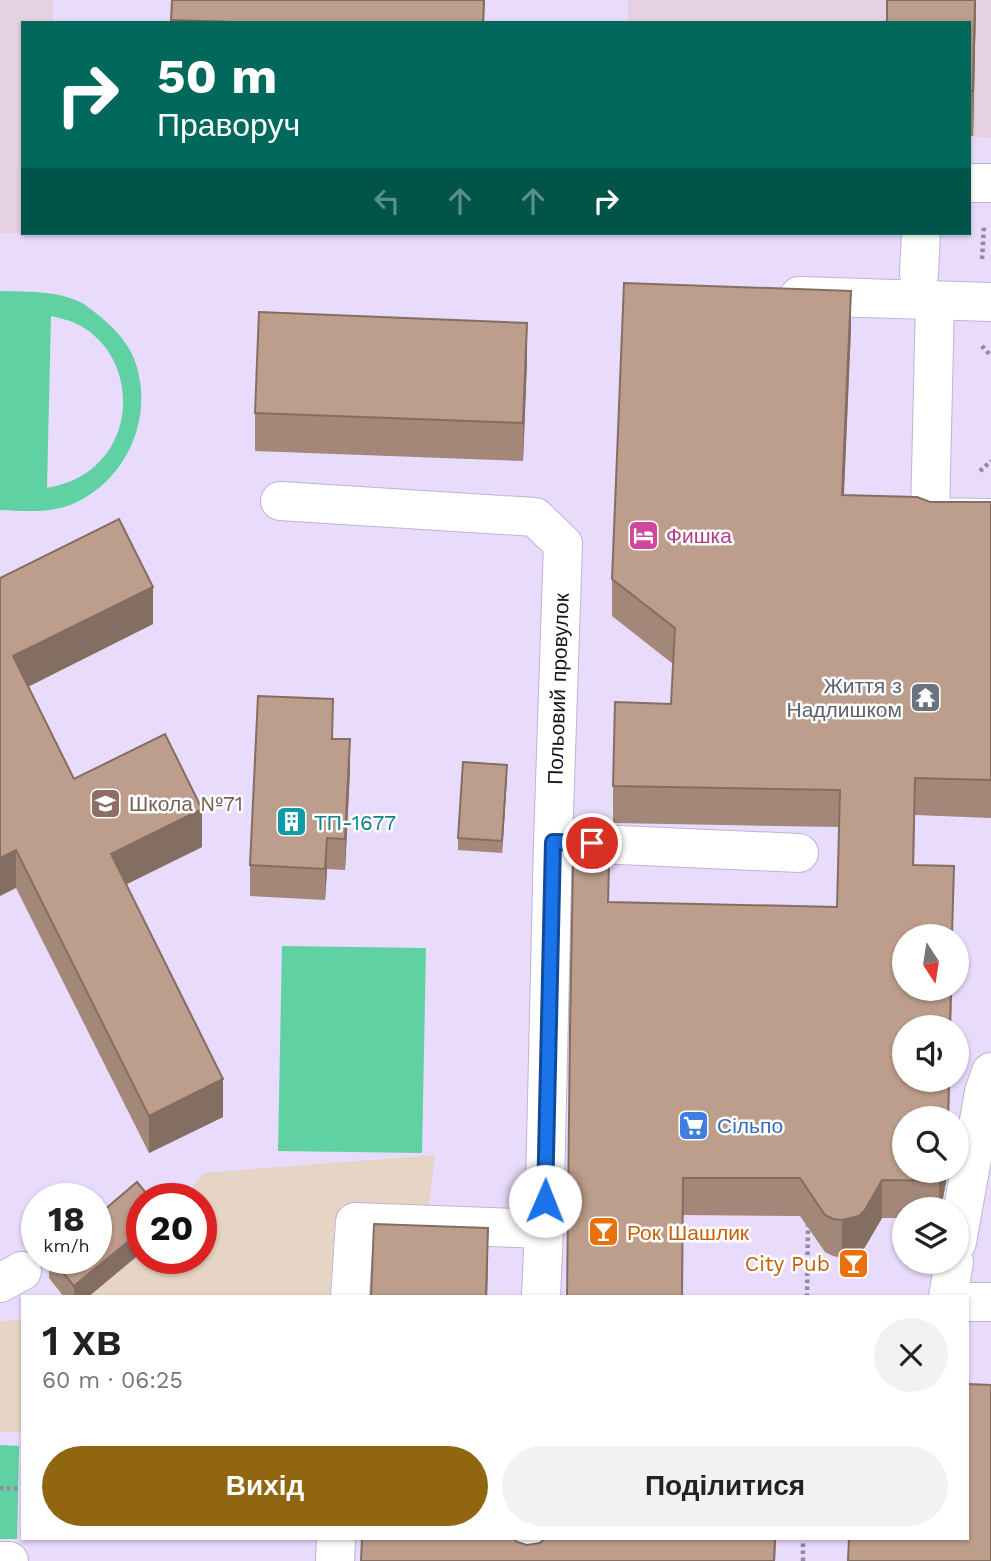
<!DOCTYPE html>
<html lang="uk">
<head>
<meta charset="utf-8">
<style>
  body { margin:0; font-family:"Work Sans",sans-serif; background:#f2f2f2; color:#222; height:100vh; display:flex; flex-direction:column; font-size:26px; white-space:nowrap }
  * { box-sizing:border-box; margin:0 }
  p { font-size:23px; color:#767676 }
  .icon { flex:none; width:38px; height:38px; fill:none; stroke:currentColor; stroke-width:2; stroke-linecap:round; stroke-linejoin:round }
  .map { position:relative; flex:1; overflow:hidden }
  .drawer { position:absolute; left:21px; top:1295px; width:948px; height:245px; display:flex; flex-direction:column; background:#fff; border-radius:0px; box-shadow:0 2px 5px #0004 }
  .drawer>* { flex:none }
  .guide { position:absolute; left:21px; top:21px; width:950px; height:214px; border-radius:0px; box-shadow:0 2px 5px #0004; background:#00695c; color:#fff; overflow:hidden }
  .needle { width:46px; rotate:168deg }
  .tools { position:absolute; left:892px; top:924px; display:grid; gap:14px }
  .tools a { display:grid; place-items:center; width:77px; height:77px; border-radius:50%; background:#fff; box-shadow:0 2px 5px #0004; font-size:35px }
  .speed { position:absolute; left:21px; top:1183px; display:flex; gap:14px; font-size:35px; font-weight:700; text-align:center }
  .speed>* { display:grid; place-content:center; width:91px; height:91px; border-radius:50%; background:#fff; box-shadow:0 2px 5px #0004; line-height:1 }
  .speed small { font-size:18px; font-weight:400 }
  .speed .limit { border:10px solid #d22; background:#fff; color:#111 }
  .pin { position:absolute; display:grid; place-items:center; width:60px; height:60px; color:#fff; margin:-30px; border:4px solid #fff; border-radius:50%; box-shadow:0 2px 7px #0007 }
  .me { position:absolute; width:77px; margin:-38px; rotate:1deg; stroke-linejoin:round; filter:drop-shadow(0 0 5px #0008) }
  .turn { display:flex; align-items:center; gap:24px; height:147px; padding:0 21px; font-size:32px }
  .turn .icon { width:91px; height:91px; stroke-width:2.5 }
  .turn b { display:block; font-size:49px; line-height:60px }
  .lanes { display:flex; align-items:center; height:66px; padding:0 21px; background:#0003; justify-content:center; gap:35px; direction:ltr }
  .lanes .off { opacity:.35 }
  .round { display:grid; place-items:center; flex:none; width:74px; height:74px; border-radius:37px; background:#f2f2f2 }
  .overview { display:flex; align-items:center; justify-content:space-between; height:119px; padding:0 21px }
  h1 { font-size:42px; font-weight:600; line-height:52px }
  .action { display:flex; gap:14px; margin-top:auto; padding:14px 21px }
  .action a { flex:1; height:80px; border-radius:42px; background:#916610; color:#fff; font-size:28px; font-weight:600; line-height:80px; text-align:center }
  .action a+a { background:#f2f2f2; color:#222 }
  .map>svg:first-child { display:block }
</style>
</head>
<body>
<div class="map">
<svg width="991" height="1561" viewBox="0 0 991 1561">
  <rect width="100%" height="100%" fill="#e8dbfc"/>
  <!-- industrial -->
  <g fill="#e6d5c4">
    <path d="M435 1155 428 1212 342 1210 337 1297H87L142 1247V1258H201V1199H184L203 1173Z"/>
    <path d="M23 1320V1432H0V1321Z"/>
  </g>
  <!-- medical -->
  <g fill="#e5d1e1">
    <path d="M0 0H53V23H23V233H52V234L0 233Z"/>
    <path d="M628 0H991V138L970 136V23H628Z"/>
  </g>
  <!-- green -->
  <g fill="#60d1a3" fill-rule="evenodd">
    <path d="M0 291C29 292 58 290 84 304 88 307 93 311 97 314 110 324 124 338 132 354 156 408 132 474 79 501 55 514 26 511 0 510ZM51 316C59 318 69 320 77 324 130 350 139 427 95 466 81 479 65 484 47 488Z"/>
    <path d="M282 946 426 948 422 1153 278 1151Z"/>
    <path d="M0 1445 19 1446 17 1539H0Z"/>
  </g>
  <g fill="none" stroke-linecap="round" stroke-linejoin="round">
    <defs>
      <g id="minor">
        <path d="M970 183H991"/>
        <path d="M919 274 921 233"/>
        <path d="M799 296 991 302"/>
        <path d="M935 300 930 517 991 518"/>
        <path d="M280 501 535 517 563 544 553 842 544 1229 541 1297"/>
        <path d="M553 842 799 853"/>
        <path d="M957 1242 984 1092 991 1072"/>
        <path d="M0 1283 22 1271"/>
        <path d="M350 1297 355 1222 544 1229"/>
        <path d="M948 1297 954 1262"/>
        <path d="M968 1302H991"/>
        <path d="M0 1561H9"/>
        <path d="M335 1561 336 1538"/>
        <path d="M529 1561 530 1538"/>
      </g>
    </defs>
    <!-- minor casing -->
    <use href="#minor" stroke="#c0b3d2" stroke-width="40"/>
    <!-- path -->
    <g stroke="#9389a1" stroke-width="4.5" stroke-dasharray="3.5 3.5" stroke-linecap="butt">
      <path d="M982 259 984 226"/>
      <path d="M982 346 991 356"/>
      <path d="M980 471 991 461"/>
      <path d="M807 1297 808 1224"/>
      <path d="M0 1488 23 1489"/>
      <path d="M803 1561V1538"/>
    </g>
    <!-- minor -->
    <use href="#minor" stroke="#fff" stroke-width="38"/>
  </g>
  <!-- wall -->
  <g fill="#a38778">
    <path d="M172 0H485L484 23H171Z"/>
    <path d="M976 0 973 136H970V23Z"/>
    <path d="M851 328 844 495 930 502H991V818L915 815 914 866 954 903 905 989H952L951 1027 905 1080H950L949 1118 905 1171H948L941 1209H905V1218H882L865 1247 859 1253 842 1258 833 1256 825 1252 800 1216 683 1215 609 902 837 907 839 827 613 823V786L671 704 673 664 612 616V579Z"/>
    <path d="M527 361 523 461 255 451V413Z"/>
    <path d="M0 578 153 624 28 687 74 779 202 847 126 884 223 1117 149 1153 16 888Z"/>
    <path d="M333 739 350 770 345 870 327 869 325 900 250 896V865Z"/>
    <path d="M507 777 502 853 458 850V838Z"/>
    <path d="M142 1199V1252L88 1297H64L49 1278V1258H96Z"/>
  </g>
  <!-- shaded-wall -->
  <g fill="#846e61">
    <path d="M975 0H976L973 136V91Z"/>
    <path d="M851 291V328L842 532V495Z"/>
    <path d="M527 323V361L523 461V423Z"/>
    <path d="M153 587V624L13 694V656Z"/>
    <path d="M350 739V770L345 870V839Z"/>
    <path d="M507 765V777L502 853V841Z"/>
    <path d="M202 809V847L111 892V854Z"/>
    <path d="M327 838V869L325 900V869Z"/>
    <path d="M16 850V888L0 896V858Z"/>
    <path d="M223 1079V1117L149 1153V1116Z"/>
    <path d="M941 1171H948L941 1209H939V1181Z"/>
    <path d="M882 1180V1218L865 1247 859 1253 842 1258V1220Z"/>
    <path d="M488 1228V1266L487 1297H486Z"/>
    <path d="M142 1230V1252L88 1297H74V1286Z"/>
    <path d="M775 1538H776L775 1561H774Z"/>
  </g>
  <!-- building -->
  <g fill="#bd9d8b" stroke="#846e61" stroke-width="2">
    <path d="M172 0H484L483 23H263L171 20Z"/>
    <path d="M887 0H975L973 91H970V23H887Z"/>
    <path d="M624 283 851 291 842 495 917 497 930 502H991V780L915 778 913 865 954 866 952 936H905V989H951L950 1027H905V1080H949L948 1118H905V1171H941L939 1181 882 1180 865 1210 859 1216 842 1220 833 1219 825 1215 800 1178H683L682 1297H567L570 1029 573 865 609 866 608 902 837 907 840 790 613 786 615 702 671 704 675 628 612 579Z"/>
    <path d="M259 312 527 323 523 423 255 413Z"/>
    <path d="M119 519 153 587 13 656 74 779 165 734 202 809 111 854 223 1079 149 1116 16 850 0 858V578Z"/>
    <path d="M258 696 333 699 332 739H350L345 839 327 838 325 869 250 865Z"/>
    <path d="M463 762 507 765 502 841 458 838Z"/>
    <path d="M137 1182 151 1199H142V1230L74 1286 51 1258H96V1217Z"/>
    <path d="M374 1224 488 1228 486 1297H371Z"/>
    <path d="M968 1384 991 1385V1561H848L849 1538H968Z"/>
    <path d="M362 1538H514L517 1542 527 1545 540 1543 545 1538H775L774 1561H361Z"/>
  </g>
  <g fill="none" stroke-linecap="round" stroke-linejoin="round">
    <defs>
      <path id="route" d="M545 1201 553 842 592 843"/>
    </defs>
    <!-- route casing -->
    <use href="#route" stroke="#114b97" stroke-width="18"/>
    <!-- route -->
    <use href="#route" stroke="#1a73e8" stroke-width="12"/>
  </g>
  <!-- icons -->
  <defs>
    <symbol id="hotel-square" viewBox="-11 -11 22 22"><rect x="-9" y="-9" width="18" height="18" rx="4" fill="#d1479c" stroke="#fff"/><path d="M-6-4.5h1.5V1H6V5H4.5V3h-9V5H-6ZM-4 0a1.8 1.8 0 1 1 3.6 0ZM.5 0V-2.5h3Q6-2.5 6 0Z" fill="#fff"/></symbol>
    <symbol id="temple-square" viewBox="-11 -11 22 22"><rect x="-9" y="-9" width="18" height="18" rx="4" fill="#6b7280" stroke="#fff"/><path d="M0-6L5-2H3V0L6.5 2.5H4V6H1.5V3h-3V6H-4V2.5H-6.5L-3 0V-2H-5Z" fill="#fff"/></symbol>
    <symbol id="school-square" viewBox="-11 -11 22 22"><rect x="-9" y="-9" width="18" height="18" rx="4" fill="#8d6e63" stroke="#fff"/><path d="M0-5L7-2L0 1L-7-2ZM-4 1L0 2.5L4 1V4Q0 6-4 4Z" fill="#fff"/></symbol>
    <symbol id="building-square" viewBox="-11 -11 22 22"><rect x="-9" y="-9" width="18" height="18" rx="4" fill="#0f9aa8" stroke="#fff"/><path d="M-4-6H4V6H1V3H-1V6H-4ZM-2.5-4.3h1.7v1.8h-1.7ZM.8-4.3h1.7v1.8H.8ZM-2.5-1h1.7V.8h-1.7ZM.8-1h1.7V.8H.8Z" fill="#fff"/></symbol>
    <symbol id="supermarket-square" viewBox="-11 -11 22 22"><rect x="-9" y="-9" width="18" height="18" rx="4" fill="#3f7fe0" stroke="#fff"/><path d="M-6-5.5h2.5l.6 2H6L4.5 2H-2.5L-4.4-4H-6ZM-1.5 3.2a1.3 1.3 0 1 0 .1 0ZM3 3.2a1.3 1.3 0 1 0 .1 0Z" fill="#fff"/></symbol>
    <symbol id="bar-square" viewBox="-11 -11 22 22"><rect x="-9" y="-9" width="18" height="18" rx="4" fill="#e8710a" stroke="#fff"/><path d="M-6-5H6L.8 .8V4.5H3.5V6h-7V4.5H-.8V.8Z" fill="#fff"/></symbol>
  </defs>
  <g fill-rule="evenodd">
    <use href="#hotel-square" x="626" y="518" width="35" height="35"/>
    <use href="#temple-square" x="908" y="680" width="35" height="35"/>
    <use href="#school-square" x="88" y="786" width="35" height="35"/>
    <use href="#building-square" x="274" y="804" width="35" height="35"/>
    <use href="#supermarket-square" x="676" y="1108" width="35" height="35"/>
    <use href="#bar-square" x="586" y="1214" width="35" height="35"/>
    <use href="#bar-square" x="836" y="1246" width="35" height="35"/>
  </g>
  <g text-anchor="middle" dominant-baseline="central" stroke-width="5" stroke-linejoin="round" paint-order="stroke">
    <!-- hotel labels -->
    <g font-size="21" fill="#b23c85" stroke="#fff" text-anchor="start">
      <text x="666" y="535">Фишка</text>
    </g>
    <!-- worship labels -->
    <g font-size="21" fill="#5b616d" stroke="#fff" text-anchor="end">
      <text x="902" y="685">Життя з<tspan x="902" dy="24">Надлишком</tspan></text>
    </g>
    <!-- street labels -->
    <g font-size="21" fill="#19141f" stroke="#fff">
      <text transform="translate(558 689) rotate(-88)">Польовий провулок</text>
    </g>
    <!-- education labels -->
    <g font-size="21" fill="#785e54" stroke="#fff" text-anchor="start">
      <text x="129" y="803">Школа №71</text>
    </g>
    <!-- culture labels -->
    <g font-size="21" fill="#0d838f" stroke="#fff" text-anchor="start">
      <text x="314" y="822">ТП-1677</text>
    </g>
    <!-- shop labels -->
    <g font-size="21" fill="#366cbe" stroke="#fff" text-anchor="start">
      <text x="717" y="1125">Сільпо</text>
    </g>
    <!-- food labels -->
    <g font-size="21" fill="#c56008" stroke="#fff" text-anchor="start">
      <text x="627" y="1232">Рок Шашлик</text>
      <text x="830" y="1263" text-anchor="end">City Pub</text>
    </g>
  </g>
</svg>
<div class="tools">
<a><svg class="needle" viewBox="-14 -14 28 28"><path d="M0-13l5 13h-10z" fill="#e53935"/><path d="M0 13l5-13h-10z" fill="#767676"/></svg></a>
<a><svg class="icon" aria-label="sound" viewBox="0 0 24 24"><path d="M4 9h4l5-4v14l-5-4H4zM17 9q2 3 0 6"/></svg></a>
<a><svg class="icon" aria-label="search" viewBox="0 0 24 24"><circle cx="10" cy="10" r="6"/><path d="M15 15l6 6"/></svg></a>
<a><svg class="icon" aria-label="layers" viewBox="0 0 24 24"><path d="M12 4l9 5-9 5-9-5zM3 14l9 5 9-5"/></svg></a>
</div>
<div class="speed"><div>18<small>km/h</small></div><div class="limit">20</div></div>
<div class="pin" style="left:592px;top:843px;background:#d93025"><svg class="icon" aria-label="arrive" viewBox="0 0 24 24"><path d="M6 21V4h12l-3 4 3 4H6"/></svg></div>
<svg class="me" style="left:545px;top:1201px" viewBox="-20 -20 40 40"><circle r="19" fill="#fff"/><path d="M0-13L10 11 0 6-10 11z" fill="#1a73e8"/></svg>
<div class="guide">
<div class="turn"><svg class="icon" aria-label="right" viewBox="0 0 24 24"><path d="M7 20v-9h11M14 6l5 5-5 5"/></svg><div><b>50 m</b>Праворуч</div></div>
<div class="lanes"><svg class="icon off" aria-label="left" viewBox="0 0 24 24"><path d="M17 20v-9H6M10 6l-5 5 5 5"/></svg><svg class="icon off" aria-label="ahead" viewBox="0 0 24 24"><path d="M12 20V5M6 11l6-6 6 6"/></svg><svg class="icon off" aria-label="ahead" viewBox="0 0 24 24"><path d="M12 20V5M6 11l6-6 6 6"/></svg><svg class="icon" aria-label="right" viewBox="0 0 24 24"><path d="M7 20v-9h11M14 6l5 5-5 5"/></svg></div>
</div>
<section class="drawer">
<div class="overview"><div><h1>1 хв</h1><p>60 m · 06:25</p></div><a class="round"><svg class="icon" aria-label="close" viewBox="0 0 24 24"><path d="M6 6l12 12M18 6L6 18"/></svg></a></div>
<div class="action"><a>Вихід</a><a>Поділитися</a></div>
</section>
</div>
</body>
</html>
